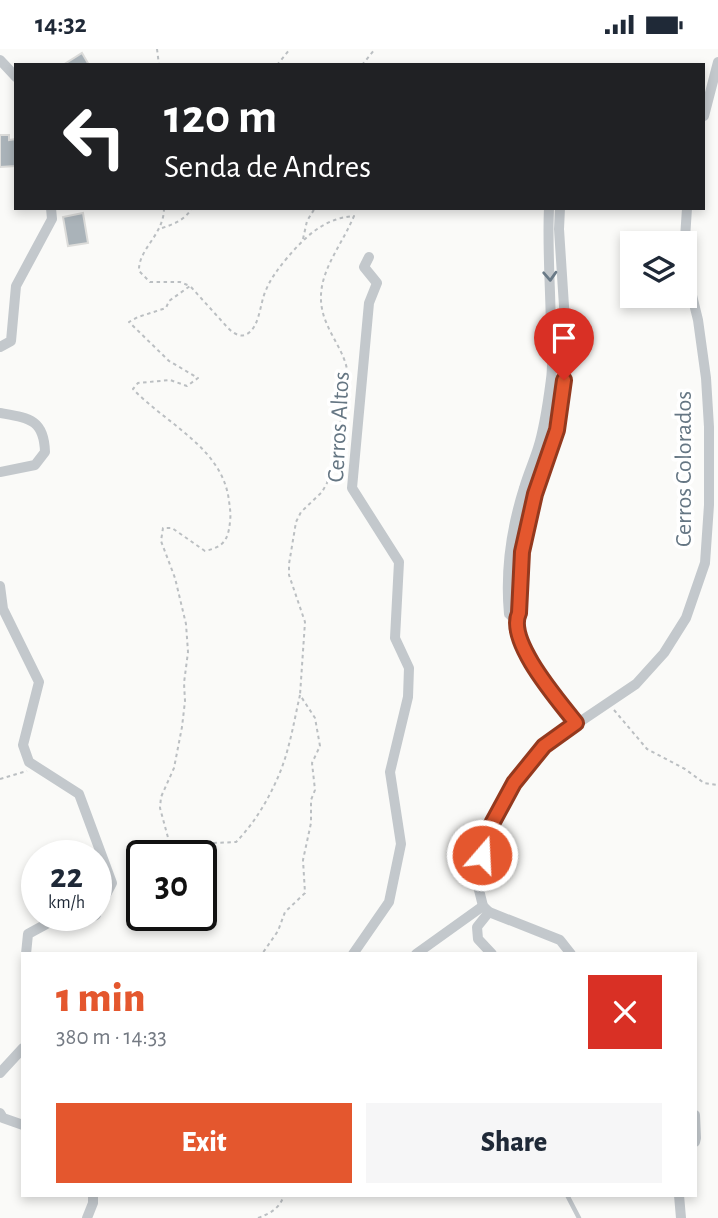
<!DOCTYPE html>
<html lang="en">
<head>
<meta charset="utf-8">
<style>
  body { margin:0; font-family:"Alegreya Sans",sans-serif; background:#f6f6f7; color:#1f2937; height:100vh; display:flex; flex-direction:column; font-size:26px; white-space:nowrap }
  * { box-sizing:border-box; margin:0 }
  p { font-size:23px; color:#747a83 }
  .icon { flex:none; width:38px; height:38px; fill:none; stroke:currentColor; stroke-width:2; stroke-linecap:round; stroke-linejoin:round }
  .map { position:relative; flex:1; overflow:hidden }
  .details { position:absolute; left:21px; top:903px; width:676px; height:245px; display:flex; flex-direction:column; background:#fff; border-radius:0px; box-shadow:0 4px 10px #0003 }
  .details>* { flex:none }
  .hud { position:absolute; left:14px; top:14px; width:691px; height:147px; border-radius:0px; box-shadow:0 4px 10px #0003; background:#202124; color:#fff; overflow:hidden }
  .controls { position:absolute; left:620px; top:182px; display:grid; gap:14px }
  .controls a { display:grid; place-items:center; width:77px; height:77px; border-radius:0px; background:#fff; box-shadow:0 4px 10px #0003; font-size:35px }
  .speed { position:absolute; left:21px; top:791px; display:flex; gap:14px; font-size:35px; font-weight:700; text-align:center }
  .speed>* { display:grid; place-content:center; width:91px; height:91px; border-radius:50%; background:#fff; box-shadow:0 4px 10px #0003; line-height:1 }
  .speed small { font-size:18px; font-weight:400 }
  .speed .limit { border:4px solid #111; border-radius:10px; background:#fff; color:#111 }
  .pin { position:absolute; display:grid; place-items:center; width:60px; height:60px; color:#fff; margin:-72px -30px; border-radius:50% 50% 50% 0; rotate:-45deg; box-shadow:0 0 7px #0007 }
  .pin .icon { rotate:45deg }
  .me { position:absolute; width:77px; margin:-38px; rotate:19deg; stroke-linejoin:round; filter:drop-shadow(0 0 5px #0008) }
  .turn { display:flex; align-items:center; gap:24px; height:147px; padding:0 35px; font-size:32px }
  .turn .icon { width:91px; height:91px; stroke-width:2.5 }
  .turn b { display:block; font-size:49px; line-height:60px }
  .round { display:grid; place-items:center; flex:none; width:74px; height:74px; border-radius:0px; background:#f6f6f7 }
  .head { display:flex; align-items:center; justify-content:space-between; height:119px; padding:0 35px }
  h1 { font-size:42px; font-weight:800; line-height:52px; color:#e4572e }
  .action { display:flex; gap:14px; margin-top:auto; padding:14px 35px }
  .action a { flex:1; height:80px; border-radius:0px; background:#e4572e; color:#fff; font-size:28px; font-weight:800; line-height:80px; text-align:center }
  .action a+a { background:#f6f6f7; color:#1f2937 }
  .status { display:flex; justify-content:space-between; align-items:center; height:49px; padding:0 35px; background:#fff; direction:ltr }
  .status svg { height:19px; fill:currentColor }
  .map>svg:first-child { display:block }
</style>
</head>
<body>
<div class="status"><b>14:32</b><svg viewBox="0 0 49 12"><path d="M0 12V9h3v3zM5 12V6h3v6zM10 12V3h3v9zM15 12V0h3v12zM26 1h20v11H26zM47 4h2v5h-2z"/></svg></div>
<div class="map">
<svg width="718" height="1169" viewBox="0 0 718 1169">
  <rect width="100%" height="100%" fill="#fafaf8"/>
  <!-- building -->
  <g fill="#aab3b9" stroke="#dcdcda" stroke-width="2">
    <path d="M82 4 89 16H63Z"/>
    <path d="M0 86H9V91L16 90V117L0 118Z"/>
    <path d="M83 164 88 194 68 197 63 168Z"/>
  </g>
  <g fill="none" stroke-linecap="round" stroke-linejoin="round">
    <!-- path -->
    <g stroke="#bbbfc2" stroke-width="2" stroke-dasharray="3.5 3.5" stroke-linecap="butt">
      <path d="M157 0 159 16"/>
      <path d="M277 16 290 0"/>
      <path d="M362 16 375 0"/>
      <path d="M164 159C164 186 138 200 139 222L150 233H180L190 237 169 252 166 259 138 268 129 273 169 312 198 329 187 337 170 331 138 334 133 340C166 375 223 399 229 452 230 459 231 466 230 473 228 492 223 498 205 502L172 479H163L161 492 175 529 186 575 188 603 184 634 185 652 182 678 174 719 161 748 160 759 173 807"/>
      <path d="M162 179C174 175 185 171 192 159"/>
      <path d="M303 190 307 172 315 159"/>
      <path d="M191 238 228 279C233 284 240 289 247 285 260 278 260 253 266 241 271 229 278 220 287 209 305 188 324 169 354 167 339 203 309 232 326 273 333 291 347 307 348 328 348 344 343 361 340 376 336 395 332 415 327 434L322 443 301 463 296 473 289 515V526L305 573 300 646"/>
      <path d="M614 661 647 700 685 720 704 734 718 736"/>
      <path d="M0 730 27 722"/>
      <path d="M201 819 212 803 214 794 236 793C259 770 280 731 288 699 293 681 296 663 300 646L315 669 320 697 312 714 315 741 311 751V774L303 811 305 844 285 863 278 882 262 905"/>
      <path d="M258 1169C271 1164 280 1159 284 1146"/>
    </g>
    <!-- lane -->
    <path stroke="#c3c8cc" stroke-width="4.5" d="M567 1146 579 1169"/>
    <!-- street -->
    <g stroke="#c3c8cc" stroke-width="10">
      <path d="M0 11 16 28"/>
      <path d="M704 67 718 13"/>
      <path d="M549 159C547 202 551 245 551 287 552 302 553 316 551 330 548 353 545 377 538 399 534 412 528 425 524 439 511 480 505 522 509 565 520 574 519 588 524 600 536 628 558 651 576 674"/>
      <path d="M684 205 687 159"/>
      <path d="M0 298 11 292 16 237 52 170 51 159"/>
      <path d="M0 364C29 369 44 370 45 403L35 416 0 423"/>
      <path d="M0 537 3 560 39 633 23 696 29 713 79 745 112 834 96 865"/>
      <path d="M516 571 519 564 522 503 535 445 557 381 564 331 566 288 559 180 560 159"/>
      <path d="M489 863 477 878 478 890 492 905"/>
      <path d="M26 905 28 885 50 873H78L96 866"/>
      <path d="M353 905 389 853 401 795 390 723 408 648 409 619 395 589 399 513 352 439 369 254 377 234 364 218 369 208"/>
      <path d="M416 905 483 857"/>
      <path d="M571 905 560 891 489 863 483 857 476 829 488 783 514 734 544 697 636 635 664 604 686 569 705 514 709 456V378L706 329 698 271 684 214"/>
      <path d="M0 1024 23 999"/>
      <path d="M0 1064 3 1069 23 1076"/>
      <path d="M695 1066 696 1089 695 1093"/>
      <path d="M679 1146 681 1169"/>
      <path d="M87 1169 93 1154V1146"/>
    </g>
  </g>
  <!-- one-way arrows -->
  <defs><path id="oneway-chevron" d="M-2-3.5L2.5 0L-2 3.5" fill="none" stroke-width="1.6" stroke-linecap="round" stroke-linejoin="round" transform="scale(1.75)"/></defs>
  <use stroke="#6a7a87" href="#oneway-chevron" transform="translate(550 227) rotate(87)"/>
  <g fill="none" stroke-linecap="round" stroke-linejoin="round">
    <defs>
      <path id="route" d="M482 806 488 782 514 734 544 697 576 674C559 652 506 592 519 564L522 503 535 445 557 381 564 331"/>
    </defs>
    <!-- route casing -->
    <use href="#route" stroke="#94391e" stroke-width="18"/>
    <!-- route -->
    <use href="#route" stroke="#e4572e" stroke-width="12"/>
  </g>
  <g text-anchor="middle" dominant-baseline="central" stroke-width="7" stroke-linejoin="round" paint-order="stroke">
    <!-- street labels -->
    <g font-size="24" fill="#657683" stroke="#fff">
      <text transform="translate(339 378) rotate(-87)">Cerros Altos</text>
      <text transform="translate(684 420) rotate(-90)">Cerros Colorados</text>
    </g>
  </g>
</svg>
<div class="controls">
<a><svg class="icon" aria-label="layers" viewBox="0 0 24 24"><path d="M12 4l9 5-9 5-9-5zM3 14l9 5 9-5"/></svg></a>
</div>
<div class="speed"><div>22<small>km/h</small></div><div class="limit">30</div></div>
<div class="pin" style="left:564px;top:331px;background:#d93025"><svg class="icon" aria-label="arrive" viewBox="0 0 24 24"><path d="M6 21V4h12l-3 4 3 4H6"/></svg></div>
<svg class="me" style="left:482px;top:806px" viewBox="-20 -20 40 40"><circle r="17" fill="#e4572e" stroke="#fff" stroke-width="3"/><path d="M0-11L8 9 0 5-8 9z" fill="#fff"/></svg>
<div class="hud">
<div class="turn"><svg class="icon" aria-label="left" viewBox="0 0 24 24"><path d="M17 20v-9H6M10 6l-5 5 5 5"/></svg><div><b>120 m</b>Senda de Andres</div></div>
</div>
<section class="details">
<div class="head"><div><h1>1 min</h1><p>380 m · 14:33</p></div><a class="round" style="background:#d93025;color:#fff"><svg class="icon" aria-label="close" viewBox="0 0 24 24"><path d="M6 6l12 12M18 6L6 18"/></svg></a></div>
<div class="action"><a>Exit</a><a>Share</a></div>
</section>
</div>
</body>
</html>
